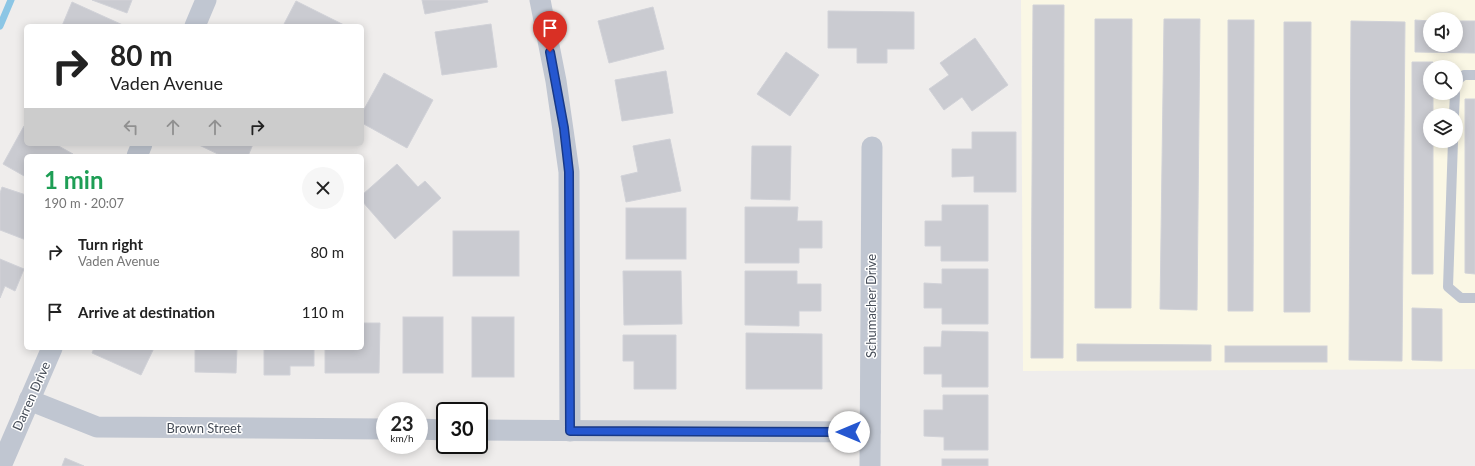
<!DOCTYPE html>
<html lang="en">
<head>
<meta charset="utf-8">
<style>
  body { margin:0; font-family:Lato,sans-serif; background:#f6f6f6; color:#222; height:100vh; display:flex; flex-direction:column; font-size:15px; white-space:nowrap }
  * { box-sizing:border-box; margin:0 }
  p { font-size:13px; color:#767676 }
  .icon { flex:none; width:22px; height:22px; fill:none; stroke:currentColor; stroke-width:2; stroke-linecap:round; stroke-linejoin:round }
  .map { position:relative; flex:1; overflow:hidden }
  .panel { position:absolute; left:24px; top:154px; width:340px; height:196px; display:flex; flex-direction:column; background:#fff; border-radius:6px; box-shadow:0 2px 10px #0003 }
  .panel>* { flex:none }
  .hud { position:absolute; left:24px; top:24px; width:340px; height:122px; border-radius:6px; box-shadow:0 2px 10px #0003; background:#fff; color:#222; overflow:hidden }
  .controls { position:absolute; left:1423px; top:12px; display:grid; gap:8px }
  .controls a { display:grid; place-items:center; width:40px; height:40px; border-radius:50%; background:#fff; box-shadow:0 2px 10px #0003; font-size:20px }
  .speed { position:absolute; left:376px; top:402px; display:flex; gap:8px; font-size:20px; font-weight:700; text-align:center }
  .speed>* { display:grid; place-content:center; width:52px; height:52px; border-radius:50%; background:#fff; box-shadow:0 2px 10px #0003; line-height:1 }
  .speed small { font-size:10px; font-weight:400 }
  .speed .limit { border:2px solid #111; border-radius:6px; background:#fff; color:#111 }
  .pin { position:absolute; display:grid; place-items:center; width:34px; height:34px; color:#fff; margin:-41px -17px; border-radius:50% 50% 50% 0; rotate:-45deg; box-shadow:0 0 4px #0007 }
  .pin .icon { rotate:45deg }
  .me { position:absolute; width:44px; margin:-22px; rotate:270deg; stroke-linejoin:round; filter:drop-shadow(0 0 3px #0008) }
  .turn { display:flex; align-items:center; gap:14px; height:84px; padding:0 20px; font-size:18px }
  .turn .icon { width:52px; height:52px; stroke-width:2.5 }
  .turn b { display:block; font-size:28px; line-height:34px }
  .lanes { display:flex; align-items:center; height:38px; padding:0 20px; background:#0003; justify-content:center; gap:20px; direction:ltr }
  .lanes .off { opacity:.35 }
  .round { display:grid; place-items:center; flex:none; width:42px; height:42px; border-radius:21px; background:#f6f6f6 }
  .overview { display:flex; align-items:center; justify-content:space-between; height:68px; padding:0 20px }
  h1 { font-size:24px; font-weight:700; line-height:30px; color:#1e9e55 }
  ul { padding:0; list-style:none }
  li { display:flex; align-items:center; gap:12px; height:60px; padding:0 20px }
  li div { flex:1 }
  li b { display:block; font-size:15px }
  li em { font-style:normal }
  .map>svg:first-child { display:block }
</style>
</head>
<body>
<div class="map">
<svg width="1475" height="466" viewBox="0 0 1475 466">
  <rect width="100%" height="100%" fill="#efedec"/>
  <!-- commercial -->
  <path fill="#faf7e5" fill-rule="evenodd" d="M1021 0H1475V369L1023 371ZM1430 19H1456V45H1430ZM1430 67H1456V93H1430ZM1430 115H1456V141H1430Z"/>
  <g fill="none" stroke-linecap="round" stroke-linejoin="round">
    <!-- stream -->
    <path stroke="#8cc6e5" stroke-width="7" d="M0 26 11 0"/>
  </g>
  <!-- building -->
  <g fill="#cacbd1" stroke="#d1d2d8">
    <path d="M92 0H132L127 13Z"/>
    <path d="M422 0H487L488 2 425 14Z"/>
    <path d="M296 1 346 26H283Z"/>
    <path d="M72 2 125 26H62Z"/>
    <path d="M1033 5H1064L1063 358H1031Z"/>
    <path d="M653 7 664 49 609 63 598 21Z"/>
    <path d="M828 11 914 12V49H887V63H857V48H828Z"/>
    <path d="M1095 19H1132L1131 308H1095Z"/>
    <path d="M1164 19H1200L1197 310 1160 309Z"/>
    <path d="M1228 20H1254L1253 311H1228Z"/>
    <path d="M1415 20 1430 21V45H1456V21H1475V53L1415 52Z"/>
    <path d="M1351 21 1405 22 1402 361 1349 360Z"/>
    <path d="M1284 22H1311L1310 312H1284Z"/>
    <path d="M491 24 497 67 442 75 435 32Z"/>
    <path d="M975 38 1008 85 972 111 962 97 944 110 929 89 949 75 940 63Z"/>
    <path d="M786 52 819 75 790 116 757 94Z"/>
    <path d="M1412 62H1433V67H1430V93H1433V115H1430V141H1433V274H1412Z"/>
    <path d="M666 71 673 113 622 121 615 80Z"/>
    <path d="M384 73 433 100 407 148 362 123V113Z"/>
    <path d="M1465 99H1475V274L1465 273Z"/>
    <path d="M24 126 26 127V144H55L73 154 72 156H26V177L3 164Z"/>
    <path d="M972 132H1016V192H974V176L952 177V149H972Z"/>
    <path d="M670 139 681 191 626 202 621 176 638 172 633 146Z"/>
    <path d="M197 144H253L248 156H222Z"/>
    <path d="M752 146H791L790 200 751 199Z"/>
    <path d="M397 164 418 187 425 181 441 198 395 239 362 201V195Z"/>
    <path d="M2 187 26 195V240L0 230V193Z"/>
    <path d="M942 205H988V261H941V246H925V221H942Z"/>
    <path d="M745 207H798L797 221H822V248H799V263H745Z"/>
    <rect x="626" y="208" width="60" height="51"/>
    <rect x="453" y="231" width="66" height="45"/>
    <path d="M0 259 24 269 15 291 5 286 0 298Z"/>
    <path d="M942 269H988V324H942V308H924V283L942 284Z"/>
    <path d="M623 271H681L682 324 624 325Z"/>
    <path d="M745 271H797V284H821V311H799V326L745 325Z"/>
    <path d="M1412 308 1442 309V361L1412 360Z"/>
    <rect x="403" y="317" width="40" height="56"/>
    <rect x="472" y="317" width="42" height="60"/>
    <path d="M362 323H380L379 373H325V348H362Z"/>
    <path d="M942 331 988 332V387H942V374H924V347H941Z"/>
    <path d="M746 333 822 334V389H746Z"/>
    <path d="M623 335H676V389H634V361H623Z"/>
    <path d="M1077 344 1211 345V361H1077Z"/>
    <rect x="1225" y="346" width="102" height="16"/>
    <path d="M94 348H154L141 375 92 353Z"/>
    <path d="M195 348H237L236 373 195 372Z"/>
    <path d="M264 348H314V366H290V375H264Z"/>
    <path d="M943 395H988V450H944V437L924 436V410H943Z"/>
    <path d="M65 458 84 466H62Z"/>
    <rect x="942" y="459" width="46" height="7"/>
  </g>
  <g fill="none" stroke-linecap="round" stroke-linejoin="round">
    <!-- service -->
    <g stroke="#c0c6d1" stroke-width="10">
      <path d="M1456 81 1464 75H1475"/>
      <path d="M1454 115 1455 93"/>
      <path d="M1453 141 1448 287 1461 298H1475"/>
    </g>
    <!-- minor -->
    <g stroke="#c0c6d1" stroke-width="21">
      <path d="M540 0 556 81 569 172 570 431"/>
      <path d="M195 26 206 0"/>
      <path d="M137 156 142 144"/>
      <path d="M29 400 97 427 385 429"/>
      <path d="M419 429 445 430"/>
      <path d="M479 430 870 432"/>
      <path d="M1 466 52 348"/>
      <path d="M870 466 872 147"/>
    </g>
  </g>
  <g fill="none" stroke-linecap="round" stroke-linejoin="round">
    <defs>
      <path id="route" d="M550 52 564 128 569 172 570 431 849 432"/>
    </defs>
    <!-- route casing -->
    <use href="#route" stroke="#183987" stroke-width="10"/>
    <!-- route -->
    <use href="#route" stroke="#2557d0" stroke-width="7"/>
  </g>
  <g text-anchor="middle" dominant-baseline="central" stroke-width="3" stroke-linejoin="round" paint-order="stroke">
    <!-- street labels -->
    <g font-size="13" fill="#464d58" stroke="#fff">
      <text transform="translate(871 306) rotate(-90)">Schumacher Drive</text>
      <text transform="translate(31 396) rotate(-66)">Darren Drive</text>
      <text x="204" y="428">Brown Street</text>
    </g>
  </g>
</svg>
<div class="controls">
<a><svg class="icon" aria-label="sound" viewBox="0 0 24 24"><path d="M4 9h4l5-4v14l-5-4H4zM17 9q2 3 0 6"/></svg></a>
<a><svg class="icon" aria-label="search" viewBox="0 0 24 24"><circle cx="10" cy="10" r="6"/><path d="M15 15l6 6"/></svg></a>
<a><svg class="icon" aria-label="layers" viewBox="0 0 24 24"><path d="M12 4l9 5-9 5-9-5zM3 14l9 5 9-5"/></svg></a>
</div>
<div class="speed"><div>23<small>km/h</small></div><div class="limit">30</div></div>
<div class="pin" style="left:550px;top:52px;background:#d93025"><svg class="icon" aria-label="arrive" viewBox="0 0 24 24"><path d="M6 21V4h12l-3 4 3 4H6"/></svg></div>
<svg class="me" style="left:849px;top:432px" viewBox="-20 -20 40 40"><circle r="19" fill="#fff"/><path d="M0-13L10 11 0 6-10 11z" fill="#2557d0"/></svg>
<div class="hud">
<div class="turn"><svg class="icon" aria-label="right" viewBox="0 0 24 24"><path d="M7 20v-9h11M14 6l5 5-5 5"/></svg><div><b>80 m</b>Vaden Avenue</div></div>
<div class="lanes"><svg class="icon off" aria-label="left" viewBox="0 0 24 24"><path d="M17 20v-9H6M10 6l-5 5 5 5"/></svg><svg class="icon off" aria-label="ahead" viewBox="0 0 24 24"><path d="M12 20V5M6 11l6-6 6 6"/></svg><svg class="icon off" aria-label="ahead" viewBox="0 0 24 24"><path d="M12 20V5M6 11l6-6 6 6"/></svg><svg class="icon" aria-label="right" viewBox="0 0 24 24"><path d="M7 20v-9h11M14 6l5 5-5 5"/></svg></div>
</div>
<section class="panel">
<div class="overview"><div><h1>1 min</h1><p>190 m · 20:07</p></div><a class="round"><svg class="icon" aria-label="close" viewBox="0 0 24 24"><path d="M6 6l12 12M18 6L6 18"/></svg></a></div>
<ul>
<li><svg class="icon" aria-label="right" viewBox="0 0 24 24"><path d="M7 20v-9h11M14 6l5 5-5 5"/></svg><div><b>Turn right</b><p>Vaden Avenue</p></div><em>80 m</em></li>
<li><svg class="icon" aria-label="arrive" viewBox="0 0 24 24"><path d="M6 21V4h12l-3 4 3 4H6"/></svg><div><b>Arrive at destination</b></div><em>110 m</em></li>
</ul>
</section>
</div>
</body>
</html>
